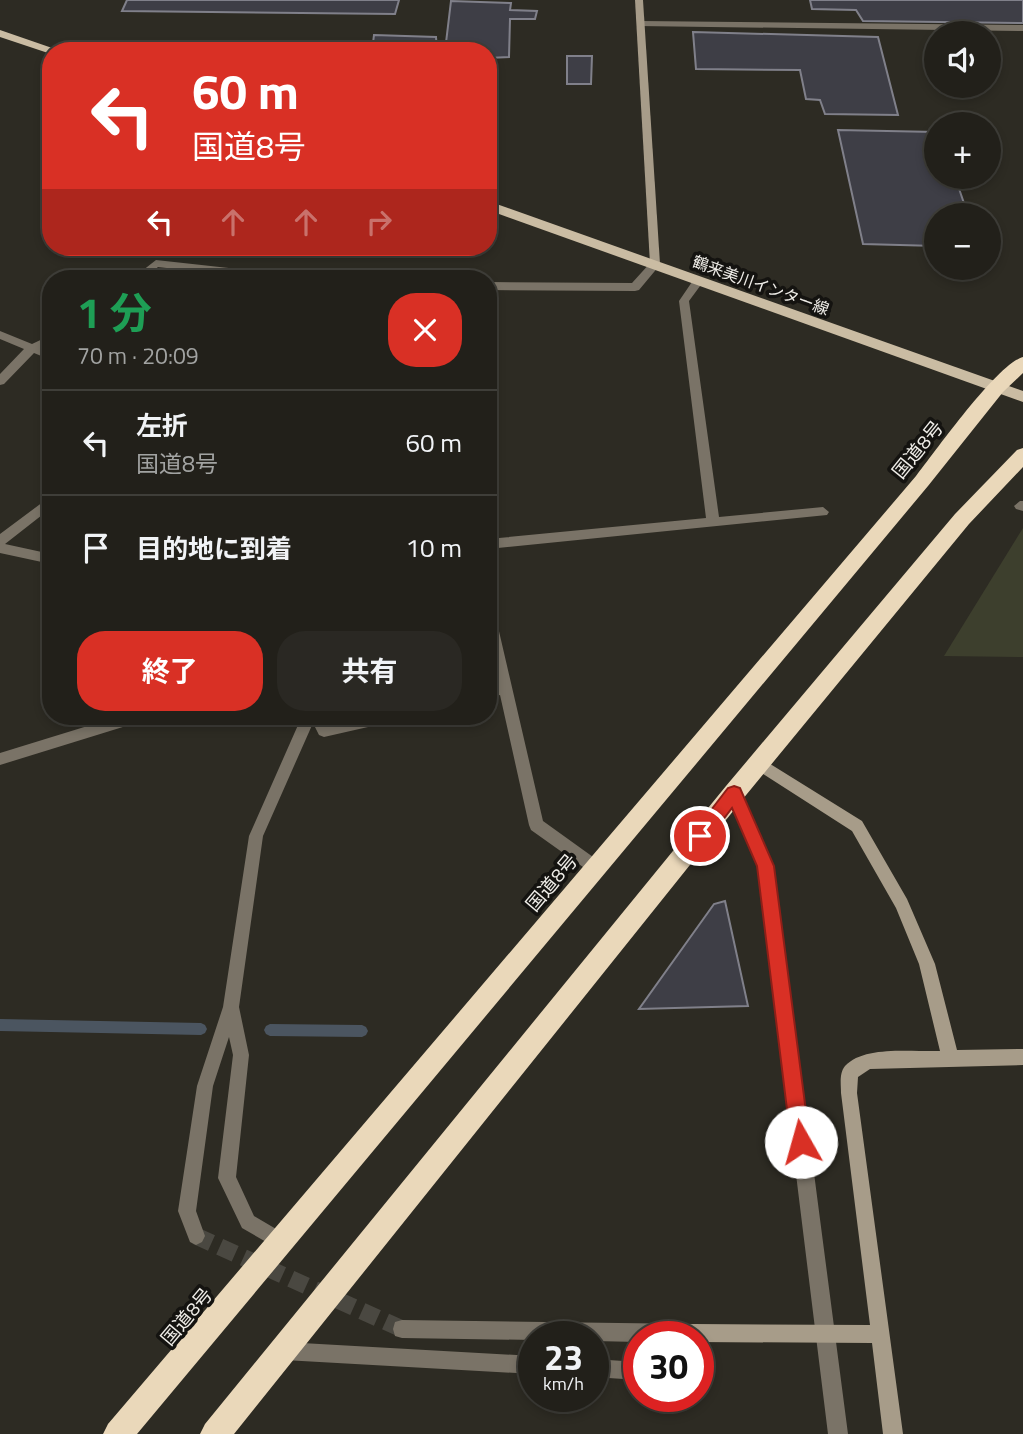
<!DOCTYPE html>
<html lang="ja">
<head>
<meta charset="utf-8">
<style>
  body { margin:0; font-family:"Titillium Web","Noto Sans JP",sans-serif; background:#2a2823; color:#f1f3f6; height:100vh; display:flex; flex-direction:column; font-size:26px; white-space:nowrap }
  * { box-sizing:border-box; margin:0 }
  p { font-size:23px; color:#a2a3a2 }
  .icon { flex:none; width:38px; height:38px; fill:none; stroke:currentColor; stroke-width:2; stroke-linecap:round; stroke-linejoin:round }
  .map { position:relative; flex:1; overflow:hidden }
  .sheet { position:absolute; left:42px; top:270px; width:455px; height:455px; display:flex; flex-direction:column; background:#22201a; border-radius:28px; box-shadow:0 4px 10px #0003,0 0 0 2px #3f3e39 }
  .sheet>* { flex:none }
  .hud { position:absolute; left:42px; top:42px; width:455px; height:214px; border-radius:28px; box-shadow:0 4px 10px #0003,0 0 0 2px #3f3e39; background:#d93025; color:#fff; overflow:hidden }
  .tools { position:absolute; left:924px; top:21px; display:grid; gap:14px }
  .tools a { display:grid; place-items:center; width:77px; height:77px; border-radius:50%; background:#22201a; box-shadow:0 4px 10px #0003,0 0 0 2px #3f3e39; font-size:35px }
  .speed { position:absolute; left:518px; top:1321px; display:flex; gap:14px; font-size:35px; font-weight:700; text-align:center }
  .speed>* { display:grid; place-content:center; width:91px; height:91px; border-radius:50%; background:#22201a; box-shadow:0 4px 10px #0003,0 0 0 2px #3f3e39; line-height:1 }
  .speed small { font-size:18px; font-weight:400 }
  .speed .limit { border:10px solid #d22; background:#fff; color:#111 }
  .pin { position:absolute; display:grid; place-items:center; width:60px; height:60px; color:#fff; margin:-30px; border:4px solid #fff; border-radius:50%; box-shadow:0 2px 7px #0007 }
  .me { position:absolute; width:77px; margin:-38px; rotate:353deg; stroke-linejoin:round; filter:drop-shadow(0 0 5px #0008) }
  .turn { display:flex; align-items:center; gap:24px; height:147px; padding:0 35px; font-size:32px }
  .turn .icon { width:91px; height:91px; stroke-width:2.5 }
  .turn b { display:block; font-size:49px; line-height:60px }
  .lanes { display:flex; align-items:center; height:66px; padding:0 35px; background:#0003; justify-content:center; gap:35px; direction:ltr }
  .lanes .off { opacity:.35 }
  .round { display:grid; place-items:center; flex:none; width:74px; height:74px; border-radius:28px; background:#2a2823 }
  .summary { display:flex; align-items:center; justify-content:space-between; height:119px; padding:0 35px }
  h1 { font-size:42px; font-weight:700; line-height:52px; color:#1e9e55 }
  .primary-button { display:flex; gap:14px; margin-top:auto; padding:14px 35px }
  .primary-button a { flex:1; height:80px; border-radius:28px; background:#d93025; color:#fff; font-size:28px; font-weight:700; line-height:80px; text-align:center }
  .primary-button a+a { background:#2a2823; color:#f1f3f6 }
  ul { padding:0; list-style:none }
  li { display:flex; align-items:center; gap:21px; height:105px; padding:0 35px; border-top:2px solid #3f3e39 }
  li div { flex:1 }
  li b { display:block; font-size:26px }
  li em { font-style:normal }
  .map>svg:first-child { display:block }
</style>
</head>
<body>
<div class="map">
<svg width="1023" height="1434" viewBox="0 0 1023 1434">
  <rect width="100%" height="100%" fill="#2d2b23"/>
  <!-- green -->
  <path fill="#3d3f2d" d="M1023 528V657L944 656Z"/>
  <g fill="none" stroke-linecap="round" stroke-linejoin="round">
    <!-- stream -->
    <g fill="#4b5560" fill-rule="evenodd">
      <path d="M0 1019 201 1023 205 1025 207 1029 205 1033 201 1035 0 1031Z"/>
      <path d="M270 1024 362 1025 366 1027 368 1031 366 1035 362 1037 270 1036 266 1034 264 1030 266 1026Z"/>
    </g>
  </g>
  <!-- building -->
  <g fill="#3e3e46" stroke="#80808a" stroke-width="2">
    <path d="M127 0H399L395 14 122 11Z"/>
    <path d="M810 0H1023V23L863 21 856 10 812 9Z"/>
    <path d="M451 1 511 3 510 10 537 11 535 19H510L509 57 488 58V51H445Z"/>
    <path d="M693 32 878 37 898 115 825 114 820 100 806 99 800 70 696 69Z"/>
    <path d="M374 35 436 37 437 51H372Z"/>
    <path d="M567 56H592L591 84H567Z"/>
    <path d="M838 130 936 132V177H955L968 215H936V246L863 244Z"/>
    <path d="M725 901 748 1006 639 1009 714 904Z"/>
  </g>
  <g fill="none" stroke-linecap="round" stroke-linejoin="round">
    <!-- street-tunnel -->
    <path stroke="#4a4841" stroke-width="17" stroke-dasharray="17 9" stroke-linecap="butt" d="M196 1236 402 1329"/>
    <!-- street -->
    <g fill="#7a7367" fill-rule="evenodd">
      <path d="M641 21 1023 25V31L638 26 637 24Z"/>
      <path d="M156 260 282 274 287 278H254L158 267 144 278H133Z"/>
      <path d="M655 261 659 262V266L639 290 635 291 488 290V282L632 283 651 262Z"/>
      <path d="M698 278 703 282 689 301 719 517 823 507 829 512 827 515 488 549V539L706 518 679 301 694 279Z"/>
      <path d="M0 331 32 344 51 335V344L42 348 51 351V360L34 353 4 384 0 385V374L24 349 0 339Z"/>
      <path d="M51 496V508L5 544 51 554V564L0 553V534Z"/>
      <path d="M1020 501H1023V511L1016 509 1014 506Z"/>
      <path d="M488 609 495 614 543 821 600 862 603 867 600 872 595 874 590 872 531 830 529 825 500 695 488 698V686L497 684 488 645Z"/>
      <path d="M120 716H146L144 720 139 722 0 765V753Z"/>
      <path d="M302 716H323L328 724 364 716H397L395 720 390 722 324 737 319 735 313 723 263 836 239 1007 249 1055 236 1177 254 1216 288 1236 291 1242 288 1248 282 1251 242 1228 218 1178 233 1055 229 1037 213 1086 196 1211 205 1236 202 1242 196 1245 190 1242 178 1211 197 1086 223 1007 249 836Z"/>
      <path d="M734 786 739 788 774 866 848 1434H828L758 866 727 793 729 788Z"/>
      <path d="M402 1320 693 1324 700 1326 702 1333 698 1340V1337H639V1342L593 1341V1337H534V1340L402 1338 395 1336 393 1329 395 1322Z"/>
      <path d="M284 1342 534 1356V1374L284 1360 277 1358 275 1351 277 1344Z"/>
      <path d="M593 1359 639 1362V1380L593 1377Z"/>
    </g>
    <!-- secondary -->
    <g fill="#a79c89" fill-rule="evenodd">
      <path d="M635 0H643L660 264 655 267 650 264Z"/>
      <path d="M759 757 862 821 907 899 935 964 957 1050 1023 1049V1065L870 1069 858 1077 857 1093 903 1434H883L872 1343 698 1342V1337H685L684 1333 686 1326 693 1324 870 1325 841 1093C841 1085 839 1073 845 1066 864 1045 913 1052 940 1051L919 964 896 908 852 831 754 768 752 763 754 758Z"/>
    </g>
    <!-- primary -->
    <g fill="#cabca3" fill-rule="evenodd">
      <path d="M0 30 55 49 56 51H51V54L0 37Z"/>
      <path d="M488 201 1023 391V402L488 210Z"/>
    </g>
    <!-- highway -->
    <g fill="#ead8ba" fill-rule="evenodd">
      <path d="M1023 357V373L1003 392 928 486 137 1434H103L108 1424 916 476C935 452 997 364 1023 357Z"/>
      <path d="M1023 448V467L969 524 742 800 234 1434H200L205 1424 726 786 955 514 1017 450Z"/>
    </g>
  </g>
  <!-- route -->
  <path fill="#d93025" stroke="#8d1f18" stroke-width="2" d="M734 786 740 788 774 866 810 1142 808 1149 801 1152 794 1149 791 1142 757 866 732 808 706 842 700 844 694 842 691 836 728 788Z"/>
  <g text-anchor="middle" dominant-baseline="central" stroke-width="7" stroke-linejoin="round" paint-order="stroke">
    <!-- far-street labels -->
    <g font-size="16" fill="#efede8" stroke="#141310">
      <text transform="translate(761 285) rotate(20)">鶴来美川インター線</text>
    </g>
    <!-- street labels -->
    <g font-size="19" fill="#efede8" stroke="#141310">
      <text transform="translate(917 449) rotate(-51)">国道8号</text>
      <text transform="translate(551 882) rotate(-50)">国道8号</text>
      <text transform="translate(186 1316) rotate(-50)">国道8号</text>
    </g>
  </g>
</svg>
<div class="tools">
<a><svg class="icon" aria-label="sound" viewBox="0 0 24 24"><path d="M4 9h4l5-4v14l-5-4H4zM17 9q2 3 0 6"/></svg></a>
<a>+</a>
<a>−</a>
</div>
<div class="speed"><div>23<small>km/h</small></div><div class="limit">30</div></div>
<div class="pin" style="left:700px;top:836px;background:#d93025"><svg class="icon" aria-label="arrive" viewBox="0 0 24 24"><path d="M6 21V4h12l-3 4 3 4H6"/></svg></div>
<svg class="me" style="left:801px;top:1142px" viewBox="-20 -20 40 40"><circle r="19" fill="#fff"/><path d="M0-13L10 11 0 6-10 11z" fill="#d93025"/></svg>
<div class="hud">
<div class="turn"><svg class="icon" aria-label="left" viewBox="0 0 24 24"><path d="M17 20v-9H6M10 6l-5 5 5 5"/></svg><div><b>60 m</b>国道8号</div></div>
<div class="lanes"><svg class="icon" aria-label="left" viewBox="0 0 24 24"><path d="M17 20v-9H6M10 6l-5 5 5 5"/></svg><svg class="icon off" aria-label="ahead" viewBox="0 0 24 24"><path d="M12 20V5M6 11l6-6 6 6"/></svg><svg class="icon off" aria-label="ahead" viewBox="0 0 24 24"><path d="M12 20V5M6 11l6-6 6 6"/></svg><svg class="icon off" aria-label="right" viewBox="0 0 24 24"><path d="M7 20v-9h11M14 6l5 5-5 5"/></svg></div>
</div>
<section class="sheet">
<div class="summary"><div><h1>1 分</h1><p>70 m · 20:09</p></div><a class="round" style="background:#d93025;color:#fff"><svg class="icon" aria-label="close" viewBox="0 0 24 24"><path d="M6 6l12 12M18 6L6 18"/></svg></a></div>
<ul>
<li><svg class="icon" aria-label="left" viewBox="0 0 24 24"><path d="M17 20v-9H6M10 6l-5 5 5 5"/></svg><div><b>左折</b><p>国道8号</p></div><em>60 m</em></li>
<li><svg class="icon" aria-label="arrive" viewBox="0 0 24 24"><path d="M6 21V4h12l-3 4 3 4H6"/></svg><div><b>目的地に到着</b></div><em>10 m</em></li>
</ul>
<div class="primary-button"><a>終了</a><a>共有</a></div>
</section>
</div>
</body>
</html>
